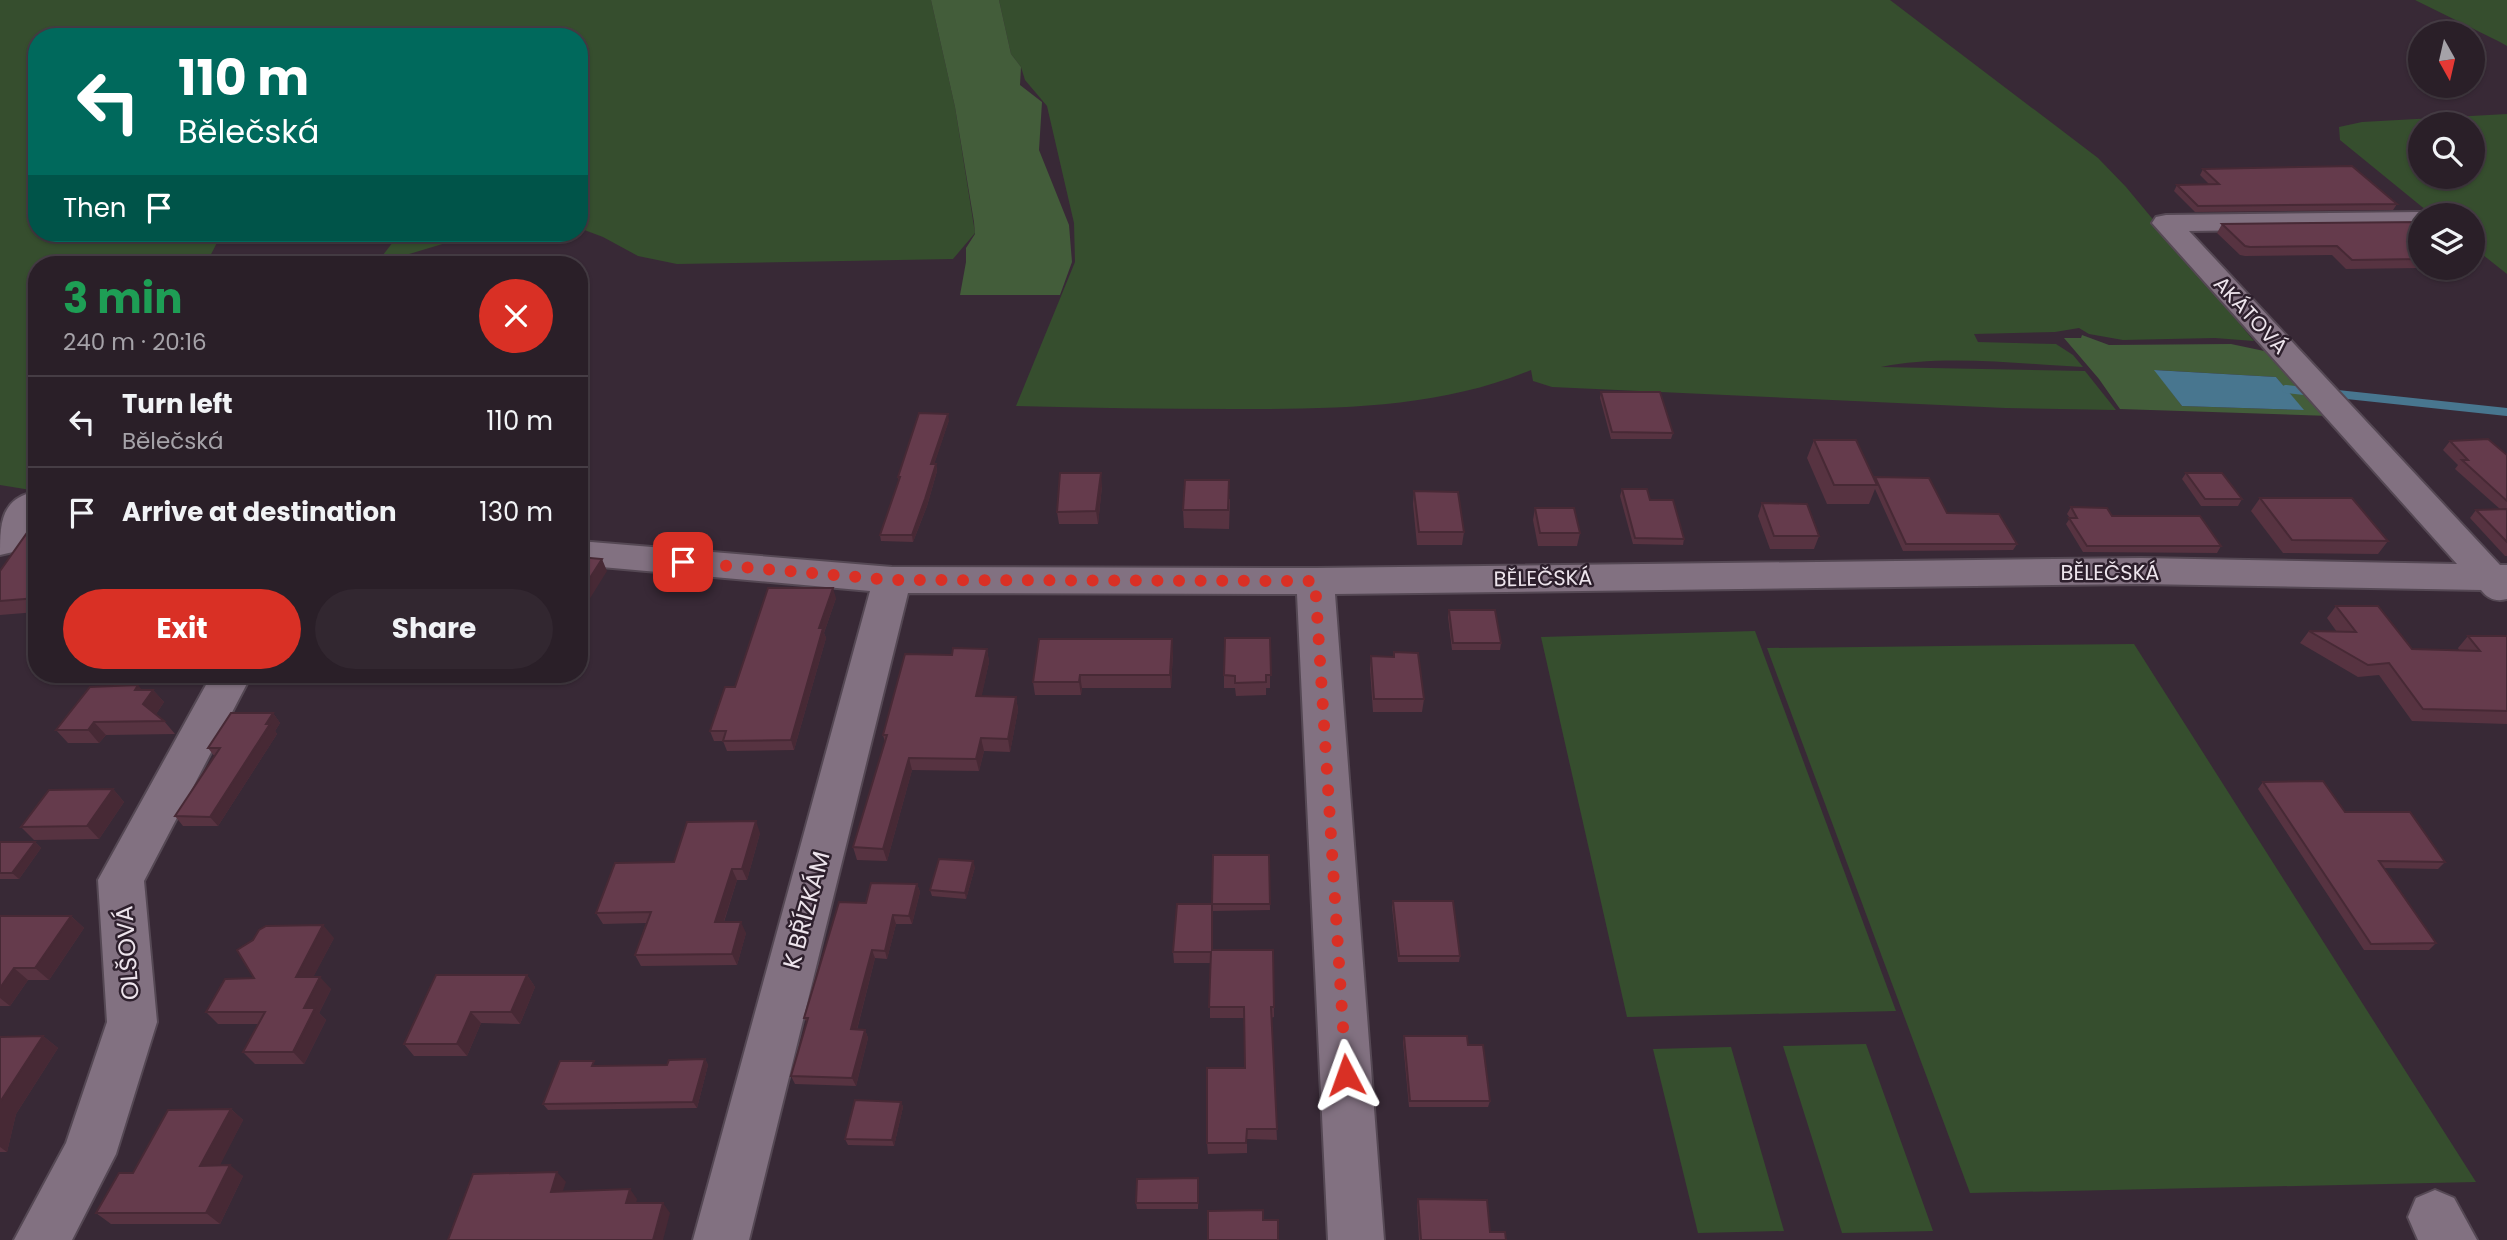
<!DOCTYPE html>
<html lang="en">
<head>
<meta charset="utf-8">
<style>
  body { margin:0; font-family:Poppins,sans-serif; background:#322730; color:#f1f3f6; height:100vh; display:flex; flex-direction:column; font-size:26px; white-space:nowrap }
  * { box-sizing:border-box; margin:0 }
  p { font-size:23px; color:#a5a2a8 }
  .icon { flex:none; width:38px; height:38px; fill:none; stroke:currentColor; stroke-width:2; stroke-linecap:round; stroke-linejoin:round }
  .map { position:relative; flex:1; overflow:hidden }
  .details { position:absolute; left:28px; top:256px; width:560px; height:427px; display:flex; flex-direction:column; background:#2a1f28; border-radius:28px; box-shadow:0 2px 5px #0004,0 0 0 2px #463d45 }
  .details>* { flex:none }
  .top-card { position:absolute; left:28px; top:28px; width:560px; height:214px; border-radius:28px; box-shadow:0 2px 5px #0004,0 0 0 2px #463d45; background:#00695c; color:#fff; overflow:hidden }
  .needle { width:46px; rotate:172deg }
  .controls { position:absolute; left:2408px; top:21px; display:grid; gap:14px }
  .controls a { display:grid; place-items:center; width:77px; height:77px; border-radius:50%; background:#2a1f28; box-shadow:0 2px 5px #0004,0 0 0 2px #463d45; font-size:35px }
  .pin { position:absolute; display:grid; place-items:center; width:60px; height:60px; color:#fff; margin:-30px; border-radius:14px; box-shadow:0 4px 10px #0006 }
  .me { position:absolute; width:77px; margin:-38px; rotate:356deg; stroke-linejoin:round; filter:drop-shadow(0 0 5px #0008) }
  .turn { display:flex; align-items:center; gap:24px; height:147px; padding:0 35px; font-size:32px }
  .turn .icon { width:91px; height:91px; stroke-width:2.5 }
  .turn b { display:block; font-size:49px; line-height:60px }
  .then { display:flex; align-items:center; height:66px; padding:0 35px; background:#0003; gap:14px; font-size:26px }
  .round { display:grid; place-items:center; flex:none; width:74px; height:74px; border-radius:37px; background:#322730 }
  .headline { display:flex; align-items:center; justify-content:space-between; height:119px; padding:0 35px }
  h1 { font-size:42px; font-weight:700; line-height:52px; color:#1e9e55 }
  .cta { display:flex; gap:14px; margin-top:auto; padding:14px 35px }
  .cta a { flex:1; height:80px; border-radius:42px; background:#d93025; color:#fff; font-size:28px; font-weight:700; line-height:80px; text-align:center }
  .cta a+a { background:#322730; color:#f1f3f6 }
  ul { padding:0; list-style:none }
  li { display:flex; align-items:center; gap:21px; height:91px; padding:0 35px; border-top:2px solid #463d45 }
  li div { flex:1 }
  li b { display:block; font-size:26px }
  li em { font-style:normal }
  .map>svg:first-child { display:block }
</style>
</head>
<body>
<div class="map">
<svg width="2507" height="1240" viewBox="0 0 2507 1240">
  <rect width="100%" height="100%" fill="#382936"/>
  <!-- green -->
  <g fill="#364e2e" fill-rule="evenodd">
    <path d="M0 0H931L955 107 975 233 953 259 677 264 638 256 603 237 579 228V37H37V233H222L206 264H37V491L0 485Z"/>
    <path d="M999 0H1890L2098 158 2126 187 2254 341 2215 338 2123 340 2089 334 2079 328 2055 332 1974 334 1978 342 2056 344 2073 355 2083 367C2021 364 1942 354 1881 367L2085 371 2116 410 2005 408 1552 387 1533 381 1531 370C1438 409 1333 409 1234 409 1161 409 1089 408 1016 406L1075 262 1074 223 1047 106 1025 80 1021 67 1011 54Z"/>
    <path d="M2415 0H2507V46L2500 42Z"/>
    <path d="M2507 114V274L2473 247V215H2432L2340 140 2339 127 2362 122ZM2420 124H2473V177H2420Z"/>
    <path d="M400 233H479L376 264Z"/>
    <path d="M1755 631 1896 1011 1627 1017 1541 637Z"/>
    <path d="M2134 644 2476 1182 1970 1193 1767 648Z"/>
    <path d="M1866 1044 1933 1231 1842 1233 1783 1046Z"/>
    <path d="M1731 1047 1784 1231 1698 1233 1653 1049Z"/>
  </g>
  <!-- forest -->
  <g fill="#435d3a" fill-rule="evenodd">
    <path d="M931 0H999L1011 54 1021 67 1020 85 1042 102 1039 150 1069 225 1072 262 1060 295H960L966 262V248L975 234 974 222 955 107Z"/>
    <path d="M2082 335 2109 345 2231 344 2269 352 2330 416 2120 409 2099 379 2064 338H2081ZM2155 370 2276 377 2303 410 2182 406Z"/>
  </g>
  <!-- water -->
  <path fill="#48768f" d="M2154 370 2276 377 2304 410 2182 406Z"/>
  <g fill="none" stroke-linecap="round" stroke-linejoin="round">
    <!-- stream -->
    <g stroke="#48768f" stroke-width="8">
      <path d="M2286 389 2313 392"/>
      <path d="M2328 393 2507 412"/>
    </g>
    <defs>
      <g id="minor">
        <path d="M2420 212 2430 215H2420V228L2189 231 2500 565H2507V599C2496 602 2488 599 2481 590L2141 584 1335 594 1384 1240H1328L1297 594 908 593 749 1240H693L870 591 579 565V541L892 567 1315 568 2141 558 2457 564 2152 223 2156 217 2166 215Z"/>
        <path d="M30 493H37V520L13 552 0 555C0 527 0 501 30 493Z"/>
        <path d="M212 674H252L144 881 157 1022 116 1154 72 1240H14L66 1143 107 1022 98 880Z"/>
        <path d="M2435 1190 2454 1198 2477 1240H2418L2408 1217 2416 1198Z"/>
      </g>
    </defs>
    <!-- minor casing -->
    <use href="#minor" stroke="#554854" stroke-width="4"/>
    <!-- minor -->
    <use href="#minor" fill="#827181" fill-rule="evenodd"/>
  </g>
  <!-- wall -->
  <g fill="#573341">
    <path d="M2203 169 2397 204 2393 210 2195 212 2174 191 2177 185H2210L2200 175Z"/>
    <path d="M2420 222V268L2346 269 2332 255 2245 256 2240 255 2217 233 2222 224Z"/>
    <path d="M1601 392 1673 433 1671 439H1611L1600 398Z"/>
    <path d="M949 420 934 464H936L937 471 927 506 913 542 881 541 880 535 899 481 898 477Z"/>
    <path d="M1814 440 1874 479 1875 477 1947 513 2017 544 2013 550 1903 551 1875 489 1869 504H1827L1807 458Z"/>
    <path d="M2450 441 2507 455V556H2505L2470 518 2476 510 2500 509 2455 469 2458 465 2443 450Z"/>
    <path d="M2186 473 2242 499 2238 506H2201L2182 479Z"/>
    <path d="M1102 486 1098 524H1059L1057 512Z"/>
    <path d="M1622 489 1684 539 1683 545 1633 544 1620 496Z"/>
    <path d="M1414 491 1464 532 1462 545H1417L1413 504Z"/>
    <path d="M2260 498 2388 541 2378 554 2283 553 2251 511Z"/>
    <path d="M1230 499 1229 529 1184 528 1183 510Z"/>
    <path d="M1762 503 1819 536 1814 549H1770L1758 516Z"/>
    <path d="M2071 507 2112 516 2221 546 2217 553 2083 552 2066 524 2070 518 2067 514Z"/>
    <path d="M1535 508 1580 533 1577 546H1538L1533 520Z"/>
    <path d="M37 529V612L0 615V571Z"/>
    <path d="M836 598 824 633 826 638 794 750 727 751 723 741H714L710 731 735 687Z"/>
    <path d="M2336 606 2412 649 2459 650 2458 648 2468 636H2507V724L2412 721 2379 675 2358 677 2300 643 2309 631 2337 632 2327 618Z"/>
    <path d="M1449 610 1501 643 1500 650H1452L1448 617Z"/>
    <path d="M1270 638V688H1266V695L1236 696 1235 688H1224V675Z"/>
    <path d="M987 649 989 662 981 697H1016L1018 710 1010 752 984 751 979 771 912 770 887 861 857 860 853 847 885 742 883 735 952 655Z"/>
    <path d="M1173 652 1171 688H1082L1081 695H1035L1033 682Z"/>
    <path d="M1371 656 1393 657 1424 699 1422 712H1373L1370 669Z"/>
    <path d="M142 690H153L164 702 156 714 164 721 175 734 106 735 99 743H68L56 730Z"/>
    <path d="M273 713 280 723 275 731 277 734 218 826H183L175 816 215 757 208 748Z"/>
    <path d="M2263 782 2445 862 2438 869 2384 868 2436 943 2429 950H2364L2258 789Z"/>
    <path d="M113 789 124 802 99 839 34 840 21 827Z"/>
    <path d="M760 833 747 880H737L724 922 746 933 737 965 641 966 635 955 646 923 603 924 596 913 674 862Z"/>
    <path d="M0 842H35L41 848 19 879H0Z"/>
    <path d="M1269 855 1270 910 1213 911 1212 950H1273L1274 1017 1271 1018 1277 1140 1247 1139V1153L1208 1154 1207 1143 1245 1068 1244 1018H1210V963H1174L1173 952 1212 904Z"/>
    <path d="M975 867 966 899 932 896 930 890Z"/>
    <path d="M917 884 920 892 912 924H896L887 959 875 958 857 1030H865L868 1038 856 1086 795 1084 791 1076 807 1023 804 1018Z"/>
    <path d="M1393 901 1460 956 1459 962H1398L1392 907Z"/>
    <path d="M0 916H71L84 928 49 980H28L10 1006H0Z"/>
    <path d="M334 938 313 977 331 989 319 1013 326 1020 304 1064H255L243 1052 258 1024H218L206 1012 254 978Z"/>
    <path d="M527 975 535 987 520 1024 481 1023 467 1056H414L404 1044Z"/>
    <path d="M43 1036 58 1048 16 1114 7 1152H0V1037Z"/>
    <path d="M1404 1036 1468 1045 1490 1101 1488 1107H1409L1403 1042Z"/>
    <path d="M705 1059 708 1065 697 1108 548 1110 543 1104 597 1066 667 1065Z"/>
    <path d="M901 1102 903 1107 894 1146 848 1145 845 1139Z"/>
    <path d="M231 1109 243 1120 219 1166 243 1176 220 1224H111L96 1213 133 1173Z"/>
    <path d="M1199 1183 1198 1209H1137L1136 1203Z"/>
    <path d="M1418 1199 1506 1240H1419L1417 1205Z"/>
  </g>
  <!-- shaded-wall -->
  <g fill="#472935">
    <path d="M948 414 949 420 932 471 931 464Z"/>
    <path d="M936 464 937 471 927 506 913 542 912 535Z"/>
    <path d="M1101 473 1102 486 1098 524 1096 511Z"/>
    <path d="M602 559 607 571 584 608 589 617 579 637V595Z"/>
    <path d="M833 588 836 598 824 633 826 638 794 750 791 740 819 628Z"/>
    <path d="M1172 639 1173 652 1171 688 1170 675Z"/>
    <path d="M987 649 989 662 979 709 976 696Z"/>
    <path d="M1080 675 1082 688 1081 695 1079 682Z"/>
    <path d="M138 685 148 697 153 690 164 702 154 717 143 704 135 690Z"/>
    <path d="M1016 697 1018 710 1010 752 1008 739Z"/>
    <path d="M273 713 280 723 275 731 277 734 218 826 210 817Z"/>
    <path d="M94 722 106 735 99 743 88 730Z"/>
    <path d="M981 738 984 751 979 771 976 759Z"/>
    <path d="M909 758 912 770 887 861 883 849Z"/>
    <path d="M113 789 124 802 99 839 87 826Z"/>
    <path d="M756 821 760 833 747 880 742 869Z"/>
    <path d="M35 842 41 848 19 879 12 873Z"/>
    <path d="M973 861 975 867 966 899 965 893Z"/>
    <path d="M732 869 737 880 720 933 715 922Z"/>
    <path d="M917 884 920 892 912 924 909 916Z"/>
    <path d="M893 915 896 924 887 959 885 951Z"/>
    <path d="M71 916 84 928 49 980 35 968Z"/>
    <path d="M741 922 746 933 737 965 732 954Z"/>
    <path d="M323 925 334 938 307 989 296 977Z"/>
    <path d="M872 950 875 958 855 1037 851 1029Z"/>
    <path d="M14 968 28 980 10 1006 0 998V988Z"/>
    <path d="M527 975 535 987 520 1024 511 1012Z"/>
    <path d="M320 977 331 989 319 1013 326 1020 304 1064 293 1052 304 1008Z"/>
    <path d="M471 1012 481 1023 467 1056 457 1044Z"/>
    <path d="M865 1030 868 1038 856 1086 852 1078Z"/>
    <path d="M43 1036 58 1048 16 1114 7 1152 0 1147V1102Z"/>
    <path d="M705 1059 708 1065 697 1108 693 1102Z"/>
    <path d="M901 1102 903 1107 894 1146 892 1140Z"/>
    <path d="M231 1109 243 1120 214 1177 200 1166Z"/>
    <path d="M230 1165 243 1176 220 1224 206 1213Z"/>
    <path d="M557 1172 566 1182 559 1202 551 1192Z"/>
    <path d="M630 1189 637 1199 634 1213 626 1203Z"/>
    <path d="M663 1203 670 1213 663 1240H653Z"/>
  </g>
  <!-- building -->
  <g fill="#653b4c" stroke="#472935" stroke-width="2">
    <path d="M2352 166 2397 204 2198 206 2177 185 2219 184 2203 169Z"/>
    <path d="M2420 222V259L2352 260 2337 246 2250 247 2245 246 2222 224Z"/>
    <path d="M1601 392H1660L1673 433 1612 432Z"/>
    <path d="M919 413 948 414 931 464H936L925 499 912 535H880L900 477H898Z"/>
    <path d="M2488 439 2507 455V501L2462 460H2468L2450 441Z"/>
    <path d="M1814 440H1856L1877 485H1834Z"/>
    <path d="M1060 473H1101L1096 511 1057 512Z"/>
    <path d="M2186 473H2222L2242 499H2205Z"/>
    <path d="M1875 477 1929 478 1947 513 1999 514 2017 544H1906Z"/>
    <path d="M1185 480H1229L1228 510H1183Z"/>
    <path d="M1622 489H1647L1650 500H1673L1684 539 1635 538Z"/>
    <path d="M1414 491 1458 492 1464 532H1419Z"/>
    <path d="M2260 498H2352L2388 541 2292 540Z"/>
    <path d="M1762 503 1807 504 1819 536H1774Z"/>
    <path d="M2071 507 2107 508 2112 516H2200L2221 546H2087L2069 518H2077Z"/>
    <path d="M1535 508H1574L1580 533H1540Z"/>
    <path d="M2507 509V542L2476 510Z"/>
    <path d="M37 529V598L0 601V571L29 530Z"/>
    <path d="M579 557 602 559 579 595Z"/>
    <path d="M768 588H833L819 628H823L791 740 723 741 726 731H710L725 687H735Z"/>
    <path d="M2336 606H2378L2412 649 2480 651 2468 636H2507V711L2423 709 2389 663 2368 665 2309 631 2356 632Z"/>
    <path d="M1449 610H1495L1501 643H1453Z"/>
    <path d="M1225 638H1270L1271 675H1266V682L1235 683V676L1224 675Z"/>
    <path d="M1039 639H1172L1170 675H1080L1079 682H1033Z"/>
    <path d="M953 648 987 649 976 696 1016 697 1008 739 981 738 976 759 909 758 883 849 853 847 887 735H883L905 654 952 655Z"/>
    <path d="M1394 652 1418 653 1424 699H1374L1371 656 1394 657Z"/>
    <path d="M138 685 135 690H153L143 704 164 721 94 722 88 730H56L90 687Z"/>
    <path d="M231 713H273L266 724H270L210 817 175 816 220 748H208Z"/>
    <path d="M2323 781 2345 812H2410L2445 862 2379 861 2436 943 2371 944 2263 782Z"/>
    <path d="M113 789 87 826 21 827 49 790Z"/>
    <path d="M756 821 742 869H732L715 922H741L732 954 635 955 651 912 596 913 615 863 674 862 687 822Z"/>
    <path d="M0 842H35L12 873H0Z"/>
    <path d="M1213 855H1269L1270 904H1212Z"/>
    <path d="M939 859 973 861 965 893 930 890Z"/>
    <path d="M871 883 917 884 909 916 893 915 885 951 872 950 851 1029 865 1030 852 1078 791 1076 808 1018H804L839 902 866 903Z"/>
    <path d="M1393 901H1453L1460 956H1399Z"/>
    <path d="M1177 904H1212V950H1273L1274 1007H1271L1277 1129H1247L1246 1143H1207V1068H1245L1244 1007H1209L1211 952H1173Z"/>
    <path d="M0 916H71L35 968H14L0 988Z"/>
    <path d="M323 925 296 977H320L304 1008H315L293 1052H243L265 1012H206L225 979 254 978 237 950 253 940 259 930 266 926Z"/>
    <path d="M436 975H527L511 1012H471L457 1044H404Z"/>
    <path d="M43 1036 0 1102V1104V1037Z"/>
    <path d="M1404 1036H1467L1468 1045H1483L1490 1101H1410Z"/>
    <path d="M705 1059 693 1102 543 1104 560 1061H594L592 1066 667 1065 669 1060Z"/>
    <path d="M855 1100 901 1102 892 1140 845 1139Z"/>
    <path d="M231 1109 200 1166 230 1165 206 1213H96L119 1173H133L168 1110Z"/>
    <path d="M557 1172 551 1192 630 1189 626 1203H663L653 1240H448L473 1174Z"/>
    <path d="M1198 1178V1203H1136L1137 1179Z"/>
    <path d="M1418 1199 1487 1200 1490 1232H1505L1506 1240H1421Z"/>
    <path d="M1263 1210V1220H1278V1240H1208V1211Z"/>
  </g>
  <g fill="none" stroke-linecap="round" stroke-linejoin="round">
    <!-- route -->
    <path stroke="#d93025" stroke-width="12" stroke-dasharray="0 21.6" d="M683 562 892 580 1315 581 1346 1075"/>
  </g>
  <g text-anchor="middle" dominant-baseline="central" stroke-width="5" stroke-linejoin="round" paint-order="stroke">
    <!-- street labels -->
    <g font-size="21" fill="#ede4ec" stroke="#2d1f2c">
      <text transform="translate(2251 315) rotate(47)">AKÁTOVÁ</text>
      <text x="2110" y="572">BĚLEČSKÁ</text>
      <text transform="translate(1543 578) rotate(-1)">BĚLEČSKÁ</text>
    </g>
    <!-- near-street labels -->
    <g font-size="24" fill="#ede4ec" stroke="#2d1f2c">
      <text transform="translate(806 910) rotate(-75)">K BŘÍZKÁM</text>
      <text transform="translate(127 953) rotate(-94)">OLŠOVÁ</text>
    </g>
  </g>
</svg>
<div class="controls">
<a><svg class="needle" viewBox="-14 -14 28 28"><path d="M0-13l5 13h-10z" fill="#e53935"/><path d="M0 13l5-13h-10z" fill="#a5a2a8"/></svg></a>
<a><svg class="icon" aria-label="search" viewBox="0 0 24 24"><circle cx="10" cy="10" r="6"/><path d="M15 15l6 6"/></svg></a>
<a><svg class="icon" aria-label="layers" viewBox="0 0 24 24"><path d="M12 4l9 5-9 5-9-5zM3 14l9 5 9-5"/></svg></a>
</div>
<div class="pin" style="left:683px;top:562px;background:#d93025"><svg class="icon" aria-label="arrive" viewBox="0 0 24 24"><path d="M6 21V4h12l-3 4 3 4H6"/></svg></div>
<svg class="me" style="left:1346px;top:1075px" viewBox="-20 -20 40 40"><path d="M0-17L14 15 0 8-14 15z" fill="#d93025" stroke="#fff" stroke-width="4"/></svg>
<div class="top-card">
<div class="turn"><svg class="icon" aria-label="left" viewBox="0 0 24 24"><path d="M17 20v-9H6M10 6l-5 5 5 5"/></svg><div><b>110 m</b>Bělečská</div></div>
<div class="then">Then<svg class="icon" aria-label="arrive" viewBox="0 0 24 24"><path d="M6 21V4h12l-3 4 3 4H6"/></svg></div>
</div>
<section class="details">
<div class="headline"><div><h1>3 min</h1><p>240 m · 20:16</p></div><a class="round" style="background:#d93025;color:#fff"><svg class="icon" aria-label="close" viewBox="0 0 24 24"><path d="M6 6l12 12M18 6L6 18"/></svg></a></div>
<ul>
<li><svg class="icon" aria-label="left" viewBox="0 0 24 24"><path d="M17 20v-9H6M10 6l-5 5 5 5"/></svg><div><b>Turn left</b><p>Bělečská</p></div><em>110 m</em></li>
<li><svg class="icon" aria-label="arrive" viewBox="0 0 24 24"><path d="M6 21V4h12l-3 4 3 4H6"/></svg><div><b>Arrive at destination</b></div><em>130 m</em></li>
</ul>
<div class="cta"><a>Exit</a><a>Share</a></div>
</section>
</div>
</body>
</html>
